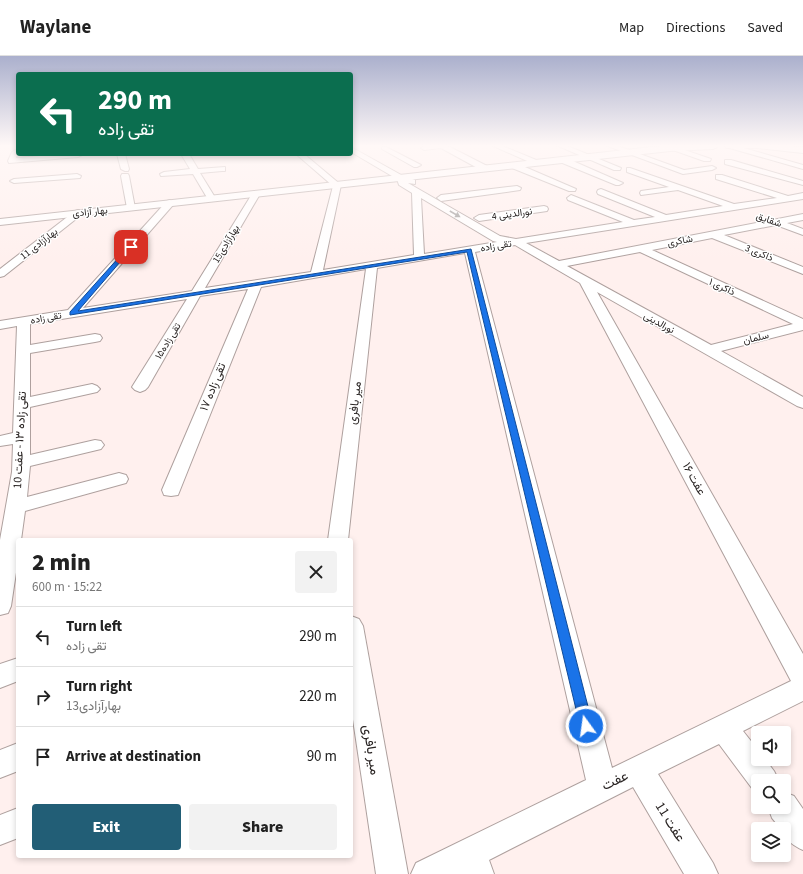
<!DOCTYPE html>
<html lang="en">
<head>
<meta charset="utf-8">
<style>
  body { margin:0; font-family:"Source Sans 3",Vazirmatn,sans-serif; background:#f2f2f2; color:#222; height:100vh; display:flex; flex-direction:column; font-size:15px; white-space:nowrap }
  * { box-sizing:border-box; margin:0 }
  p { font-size:13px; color:#767676 }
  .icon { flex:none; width:22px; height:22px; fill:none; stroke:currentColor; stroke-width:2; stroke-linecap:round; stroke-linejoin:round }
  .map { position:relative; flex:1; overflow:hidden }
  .side { position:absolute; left:16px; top:482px; width:337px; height:320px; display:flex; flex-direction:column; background:#fff; border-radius:4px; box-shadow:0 2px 6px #0003 }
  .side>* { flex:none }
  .banner { position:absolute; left:16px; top:16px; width:337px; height:84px; border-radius:4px; box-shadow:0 2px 6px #0003; background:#0b6e4f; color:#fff; overflow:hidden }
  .fabs { position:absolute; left:751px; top:670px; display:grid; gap:8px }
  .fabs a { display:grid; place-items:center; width:40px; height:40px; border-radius:4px; background:#fff; box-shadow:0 2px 6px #0003; font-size:20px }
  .pin { position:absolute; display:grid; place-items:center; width:34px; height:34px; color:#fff; margin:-17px; border-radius:8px; box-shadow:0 2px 6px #0006 }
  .me { position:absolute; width:44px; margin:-22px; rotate:346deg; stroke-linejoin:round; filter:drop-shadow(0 0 3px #0008) }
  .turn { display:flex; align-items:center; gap:14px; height:84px; padding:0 16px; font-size:18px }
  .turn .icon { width:52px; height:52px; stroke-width:2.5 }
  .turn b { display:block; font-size:28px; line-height:34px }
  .round { display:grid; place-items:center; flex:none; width:42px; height:42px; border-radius:4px; background:#f2f2f2 }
  .overview { display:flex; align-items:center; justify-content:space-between; height:68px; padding:0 16px }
  h1 { font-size:24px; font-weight:800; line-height:30px }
  .cta { display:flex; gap:8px; margin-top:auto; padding:8px 16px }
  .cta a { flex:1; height:46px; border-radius:4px; background:#225e76; color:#fff; font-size:16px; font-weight:800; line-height:46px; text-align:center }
  .cta a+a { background:#f2f2f2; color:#222 }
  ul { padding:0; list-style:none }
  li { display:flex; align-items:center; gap:12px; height:60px; padding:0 16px; border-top:1px solid #e0e0e0 }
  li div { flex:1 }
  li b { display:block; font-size:15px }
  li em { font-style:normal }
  header { display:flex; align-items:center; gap:24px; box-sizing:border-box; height:56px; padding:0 20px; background:#fff; border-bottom:1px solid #e0e0e0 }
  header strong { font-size:19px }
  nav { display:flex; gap:22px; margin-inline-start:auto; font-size:14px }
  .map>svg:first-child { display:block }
</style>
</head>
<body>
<header>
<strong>Waylane</strong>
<nav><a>Map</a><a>Directions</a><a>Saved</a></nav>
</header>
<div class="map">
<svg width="803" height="818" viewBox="0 0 803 818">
  <rect width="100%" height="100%" fill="#fff0ee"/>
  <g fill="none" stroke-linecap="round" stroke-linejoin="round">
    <defs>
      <g id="minor">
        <path d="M446 89 489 111 490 113 486 115H483L441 92 424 94 421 92 424 90Z"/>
        <path d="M491 89H500L541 106 540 108H534Z"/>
        <path d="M556 89H565L621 112 620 114H614Z"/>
        <path d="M605 89H615L684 114 712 110 716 112 712 114 683 118Z"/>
        <path d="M659 89H670L711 103 710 105H704Z"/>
        <path d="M725 89H733L803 109V113L726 91Z"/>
        <path d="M351 91 403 120 415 124V128L408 127 500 180 516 183 623 166 568 144 567 142 571 139 634 164 655 161 598 138 597 136 598 134 601 133 666 159 723 150 678 134 641 139 640 137 641 135 669 131 627 116V112H630L734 148 777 142 716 123V119H722L788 140 803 137V143L526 187 559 205 803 158V164L787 167 803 173V179L776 169 724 179 803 211V218L712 182 652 194 803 263V274L721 295 803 341V352L797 350 597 236 803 598V645L743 675 758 694V703H765L774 715 779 725H758V737L754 735 719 688 658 718 713 807 718 818H684L633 731 489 804 494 818H411L416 807 586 724 465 197 377 212 348 484H328L366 213 261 231 180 434 178 439 171 440 164 439 162 434 248 233 200 240 148 331 145 334 140 336 135 334 132 331 187 243 30 268V289L95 278 100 279 102 282 100 285 95 286 30 297V341L92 328 97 330 100 333 97 336 30 351V399L95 384 101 385 104 389 101 393 30 410 27 441 119 417 126 419 128 423 126 427 25 455 21 484H18V503L11 550 8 557 0 559V484L12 416 13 388 0 390V380L13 377 17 270 0 273V265L68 254 167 145 170 144 174 147 173 149 83 252 192 235 252 138 256 135 260 138 205 232 311 216 333 130 296 98H304L341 129 323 214 414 199 412 137 399 129 397 123 351 96ZM421 142 493 185 497 186 424 198ZM515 189 580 227 791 625 612 712 475 196ZM640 196 793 268 711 289 567 210Z"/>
        <path d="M382 91H386L421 109 417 111H414L382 93Z"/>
        <path d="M15 94 18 95 16 102 66 98 82 99 78 101 9 107 8 105 12 96Z"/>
        <path d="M117 98H125L129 113 128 115H125L121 113Z"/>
        <path d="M181 98H189L198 113 225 111V115H222L200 117 216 143 215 145H209L193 118 161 120 160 118 164 116 190 113Z"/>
        <path d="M560 102H566L623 127 619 129H616L560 106Z"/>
        <path d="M725 104H731L803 125V129L725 108Z"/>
        <path d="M512 108H518L576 133 575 135H569L512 112Z"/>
        <path d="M77 118 81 120 80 122 14 127 10 125 14 123Z"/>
        <path d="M122 118H128L129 120 135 152 134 154H128L127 152 121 120Z"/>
        <path d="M517 130 521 132 520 134 441 145 437 142 441 139Z"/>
        <path d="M544 150 547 151 548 153 547 155 479 165 474 162 479 159Z"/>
        <path d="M78 154 81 155 83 157 81 159 4 220 0 221V213L75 155Z"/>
        <path d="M351 560 359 563 363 570 408 818H376L351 650Z"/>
        <path d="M18 602V625L0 632V608Z"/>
        <path d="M18 687V715L0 722V694Z"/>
        <path d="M784 736 794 740 803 753V794C794 790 784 784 784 773H781L772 762 768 751H784Z"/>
        <path d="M18 752V782L0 789V759Z"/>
      </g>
      <g id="tertiary">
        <path d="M670 89H716L717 91 713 93 670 95 0 169V163Z"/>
        <path d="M725 89H776L803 91V97L757 92H726Z"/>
      </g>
    </defs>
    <!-- minor casing -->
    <use href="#minor" stroke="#aea09e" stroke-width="2"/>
    <!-- tertiary casing -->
    <use href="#tertiary" stroke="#aea09e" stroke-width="2"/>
    <!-- minor -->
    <use href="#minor" fill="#fff" fill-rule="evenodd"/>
    <!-- tertiary -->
    <use href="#tertiary" fill="#fff" fill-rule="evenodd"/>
  </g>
  <!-- one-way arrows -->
  <defs><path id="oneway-solid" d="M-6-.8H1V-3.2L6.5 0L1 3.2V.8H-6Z"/></defs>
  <use fill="#9f9d9c" href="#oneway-solid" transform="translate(455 158) rotate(30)"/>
  <!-- sky -->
  <linearGradient id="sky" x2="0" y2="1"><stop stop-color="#abb0cd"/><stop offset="0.44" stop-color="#fff8f7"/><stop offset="1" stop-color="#fff8f7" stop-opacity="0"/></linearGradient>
  <rect width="803" height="204" fill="url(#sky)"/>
  <!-- route -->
  <path fill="#1a73e8" stroke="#114b97" d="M129 190 133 191 78 255 471 193 593 670 591 674 586 676 582 674 580 670 467 196 70 259V256Z"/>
  <g text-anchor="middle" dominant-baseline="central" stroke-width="3" stroke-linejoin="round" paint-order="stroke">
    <!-- far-street labels -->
    <g font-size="10" fill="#2a2524" stroke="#fff">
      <text transform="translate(90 156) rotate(-6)">بهار آزادی</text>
      <text transform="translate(512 158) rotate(-8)">نورالدینی 4</text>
      <text transform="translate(769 164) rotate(20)">شقایق</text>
      <text transform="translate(680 185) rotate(-11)">شاکری</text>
      <text transform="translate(39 188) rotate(-38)">بهارآزادی 11</text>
      <text transform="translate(226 188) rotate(-59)">بهارآزادی15</text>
      <text transform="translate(496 190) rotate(-9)">تقی زاده</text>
      <text transform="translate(759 197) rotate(22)">ذاکری 3</text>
      <text transform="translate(722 231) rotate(25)">ذاکری ۱</text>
      <text transform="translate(46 262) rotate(-10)">تقی زاده</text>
      <text transform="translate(659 267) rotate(29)">نورالدینی</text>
      <text transform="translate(756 282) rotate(-14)">سلمان</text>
      <text transform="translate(168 285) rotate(-59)">تقی زاده۱۵</text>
    </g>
    <!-- street labels -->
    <g font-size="12" fill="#2a2524" stroke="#fff">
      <text transform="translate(213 331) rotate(-68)">تقی زاده ۱۷</text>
      <text transform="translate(355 347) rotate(-83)">میر بافری</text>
      <text transform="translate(20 384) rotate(-87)">تقی زاده ۱۳ - عفت 10</text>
      <text transform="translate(694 423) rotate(61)">عفت ۱۶</text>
    </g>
    <!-- near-street labels -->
    <g font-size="14" fill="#2a2524" stroke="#fff">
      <text transform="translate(371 694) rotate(81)">میر بافری</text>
      <text transform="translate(615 725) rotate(-26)">عفت</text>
      <text transform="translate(670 766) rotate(58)">عفت 11</text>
    </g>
  </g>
</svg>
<div class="fabs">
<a><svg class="icon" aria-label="sound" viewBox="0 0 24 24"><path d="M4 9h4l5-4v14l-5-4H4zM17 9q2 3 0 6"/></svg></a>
<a><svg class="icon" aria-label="search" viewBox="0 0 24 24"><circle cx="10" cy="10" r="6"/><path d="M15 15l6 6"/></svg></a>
<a><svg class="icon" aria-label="layers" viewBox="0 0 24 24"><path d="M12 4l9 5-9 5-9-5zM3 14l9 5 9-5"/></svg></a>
</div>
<div class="pin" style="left:131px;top:191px;background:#d93025"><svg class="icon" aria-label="arrive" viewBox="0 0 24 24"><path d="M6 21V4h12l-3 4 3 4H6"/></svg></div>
<svg class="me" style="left:586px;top:670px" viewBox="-20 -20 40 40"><circle r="17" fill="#1a73e8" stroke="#fff" stroke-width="3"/><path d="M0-11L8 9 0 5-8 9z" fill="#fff"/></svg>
<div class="banner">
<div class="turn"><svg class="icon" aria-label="left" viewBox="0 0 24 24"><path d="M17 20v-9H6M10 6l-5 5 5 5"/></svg><div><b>290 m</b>تقی زاده</div></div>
</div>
<section class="side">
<div class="overview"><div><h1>2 min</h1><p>600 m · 15:22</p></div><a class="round"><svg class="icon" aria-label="close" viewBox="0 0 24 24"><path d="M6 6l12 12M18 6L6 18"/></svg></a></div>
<ul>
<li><svg class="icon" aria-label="left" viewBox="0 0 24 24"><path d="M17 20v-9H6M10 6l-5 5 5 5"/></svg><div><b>Turn left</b><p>تقی زاده</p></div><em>290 m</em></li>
<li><svg class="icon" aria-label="right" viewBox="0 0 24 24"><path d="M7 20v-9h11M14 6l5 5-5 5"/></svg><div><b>Turn right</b><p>بهارآزادی13</p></div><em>220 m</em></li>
<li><svg class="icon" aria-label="arrive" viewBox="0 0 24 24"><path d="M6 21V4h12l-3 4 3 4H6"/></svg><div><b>Arrive at destination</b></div><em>90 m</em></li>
</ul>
<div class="cta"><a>Exit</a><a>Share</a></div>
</section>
</div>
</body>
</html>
